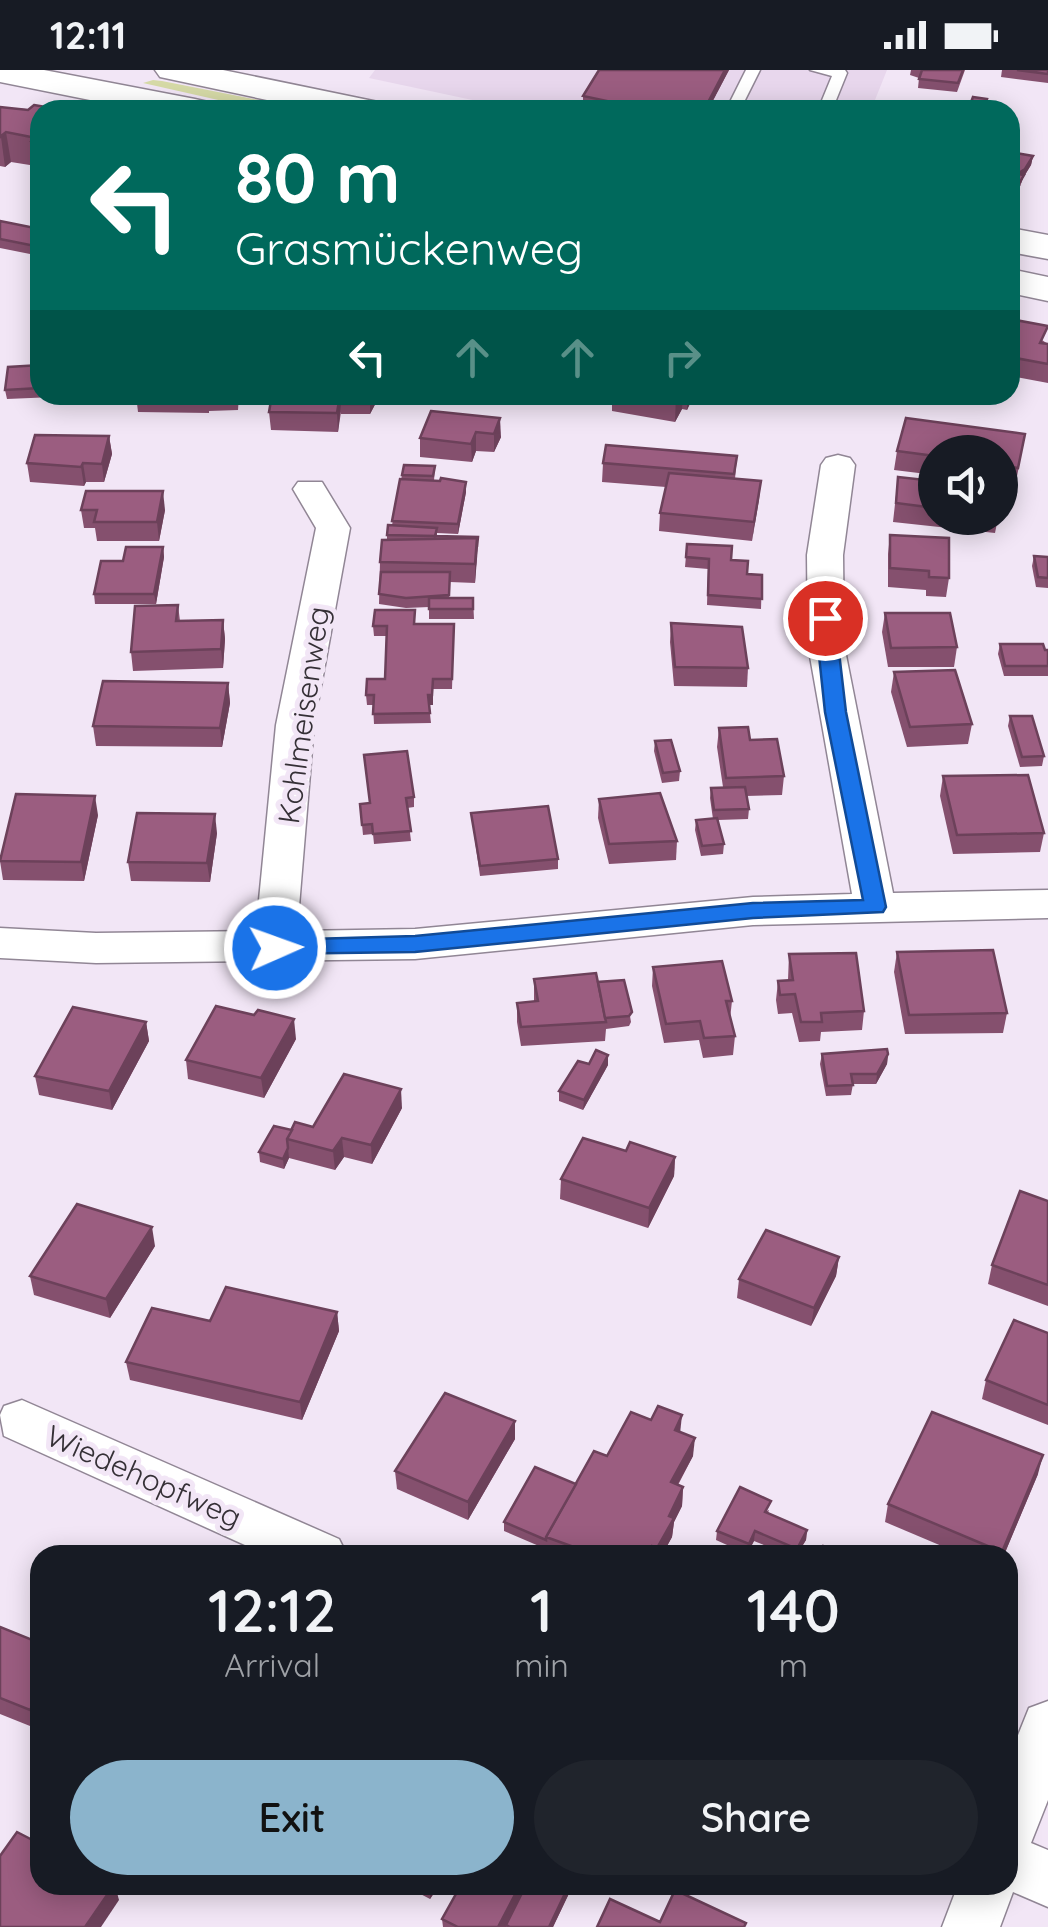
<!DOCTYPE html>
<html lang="en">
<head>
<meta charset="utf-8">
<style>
  body { margin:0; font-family:Quicksand,sans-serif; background:#20242c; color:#f1f3f6; height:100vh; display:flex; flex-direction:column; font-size:38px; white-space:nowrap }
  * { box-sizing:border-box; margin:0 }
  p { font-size:32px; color:#9ea1a6 }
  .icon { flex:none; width:55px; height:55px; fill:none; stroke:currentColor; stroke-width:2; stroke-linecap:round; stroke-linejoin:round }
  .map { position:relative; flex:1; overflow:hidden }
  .side { position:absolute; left:30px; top:1475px; width:988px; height:350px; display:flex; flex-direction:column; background:#171b24; border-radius:30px; box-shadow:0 5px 25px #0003 }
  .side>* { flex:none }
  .guide { position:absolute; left:30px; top:30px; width:990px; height:305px; border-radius:30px; box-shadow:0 5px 25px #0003; background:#00695c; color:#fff; overflow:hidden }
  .controls { position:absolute; left:918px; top:365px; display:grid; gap:20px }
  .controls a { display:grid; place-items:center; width:100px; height:100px; border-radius:50%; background:#171b24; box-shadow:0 5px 25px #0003; font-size:50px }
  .pin { position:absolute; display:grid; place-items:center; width:85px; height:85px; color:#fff; margin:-42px; border:5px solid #fff; border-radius:50%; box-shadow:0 2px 10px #0007 }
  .me { position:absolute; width:110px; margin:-55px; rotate:88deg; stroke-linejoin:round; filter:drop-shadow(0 0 8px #0008) }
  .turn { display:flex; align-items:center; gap:35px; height:210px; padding:0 40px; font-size:45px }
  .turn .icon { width:130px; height:130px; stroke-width:2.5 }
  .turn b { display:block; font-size:70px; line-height:85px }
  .lanes { display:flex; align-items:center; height:95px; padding:0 40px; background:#0003; justify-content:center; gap:50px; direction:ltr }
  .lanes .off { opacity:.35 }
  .eta { display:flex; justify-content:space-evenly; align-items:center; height:170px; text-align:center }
  .eta b { font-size:60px; font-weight:600; line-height:70px }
  .button { display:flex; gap:20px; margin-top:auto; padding:20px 40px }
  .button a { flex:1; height:115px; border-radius:60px; background:#8bb4cc; color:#111; font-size:40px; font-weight:600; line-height:115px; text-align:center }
  .button a+a { background:#20242c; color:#f1f3f6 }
  .status { display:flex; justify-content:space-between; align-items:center; height:70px; padding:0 50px; background:#171b24; direction:ltr }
  .status svg { height:28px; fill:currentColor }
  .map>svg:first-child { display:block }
</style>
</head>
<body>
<div class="status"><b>12:11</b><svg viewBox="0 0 49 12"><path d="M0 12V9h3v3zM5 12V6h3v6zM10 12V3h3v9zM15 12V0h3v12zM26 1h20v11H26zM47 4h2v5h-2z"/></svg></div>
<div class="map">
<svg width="1048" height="1857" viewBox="0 0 1048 1857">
  <rect width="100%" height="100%" fill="#f2e6f6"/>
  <!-- built -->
  <path fill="#e8d7ed" d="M375 0H887L871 40H520L369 8Z"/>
  <!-- green -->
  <path fill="#d6daa7" d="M153 10 162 11 310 40H263L143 13Z"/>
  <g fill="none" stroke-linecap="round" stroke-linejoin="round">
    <defs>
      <g id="lane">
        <path d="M746 0H760L740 40H726Z"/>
        <path d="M810 0H845L847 3 832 40H818L832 6Z"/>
      </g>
      <g id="street">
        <path d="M838 385 850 388 855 395 843 485 844 575 893 823 1048 820V848L753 855 415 889 96 893 0 888V858L96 863 256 861 276 655 316 458 293 419 298 412H322L350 458 314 655 297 861 415 859 753 827 852 824 808 575 807 485 821 395 826 388Z"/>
        <path d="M22 1330 339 1469 347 1485H267L4 1366 0 1345 4 1336Z"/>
        <path d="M1048 1631V1730L1031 1773 1048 1780V1837L1013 1822 1000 1857H942L958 1815H1008V1690L1029 1638Z"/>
      </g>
      <g id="secondary">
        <path d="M0 0H44L195 29 208 32 213 40H140L0 12Z"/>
        <path d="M155 0H223L378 32 383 40H314L160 7Z"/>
        <path d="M1010 158 1048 165V189L1010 182Z"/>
        <path d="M1010 199 1048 207V231L1010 223Z"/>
      </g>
    </defs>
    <!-- lane casing -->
    <use href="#lane" stroke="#918695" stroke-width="3"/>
    <!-- street casing -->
    <use href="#street" stroke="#918695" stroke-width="3"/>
    <!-- secondary casing -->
    <use href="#secondary" stroke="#918695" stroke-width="3"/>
    <!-- lane -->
    <use href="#lane" fill="#fff" fill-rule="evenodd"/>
    <!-- street -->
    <use href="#street" fill="#fff" fill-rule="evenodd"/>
    <!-- secondary -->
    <use href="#secondary" fill="#fff" fill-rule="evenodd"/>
  </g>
  <!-- wall -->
  <g fill="#85506e">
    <path d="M599 0H729L708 40H605L583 35V26Z"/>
    <path d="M911 0H965L957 22 918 18 919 8 910 5Z"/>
    <path d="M1002 0H1048V13L1001 7Z"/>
    <path d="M0 37 40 40V101H37L36 96 11 92 5 97 0 96Z"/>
    <path d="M1010 82 1033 86 1031 95 1023 108 1018 122 1011 121 1010 123Z"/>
    <path d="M0 151 40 159V186L0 178Z"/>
    <path d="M1010 249 1048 274V313L1010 306Z"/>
    <path d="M40 295V325H54V327L7 329 5 320Z"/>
    <path d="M136 325H239L238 340 209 341V343L138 342Z"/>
    <path d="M272 325H380L370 344H341V342L338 362 271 360 269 342Z"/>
    <path d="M612 325H694L687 340 682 339 675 352 612 341Z"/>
    <path d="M903 325H946L942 333Z"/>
    <path d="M431 341 501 367 494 382 476 381 472 392 420 387V368Z"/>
    <path d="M1025 364 1015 417 1000 415V382H935V405L894 400 897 381Z"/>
    <path d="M109 366 112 384 104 412H86L84 416 30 412 27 393Z"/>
    <path d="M737 386 735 409 761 411 752 471 659 461 660 443 666 417 602 412 603 393Z"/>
    <path d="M435 396 434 411 466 422 458 464 437 463V466L478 467 475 513 450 512 449 528H473L474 549H429V537L406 538 379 534 380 492 387 470V465L392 455 402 405Z"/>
    <path d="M898 407 935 411V448H998L995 463 893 452Z"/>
    <path d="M81 440H165L159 471H97L95 458H84Z"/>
    <path d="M890 465 949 508 946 527 926 526V520L888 517V484Z"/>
    <path d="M687 474 731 490 747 504 762 505 761 539 707 535 708 499 685 497Z"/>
    <path d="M163 477 164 487 156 534H95L94 524 123 491Z"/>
    <path d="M1034 486 1048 487V518L1036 517 1032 496Z"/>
    <path d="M178 535 180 551 223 550 225 569 223 598 133 601 131 582Z"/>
    <path d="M885 543 957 577 954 597H888L882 562Z"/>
    <path d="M671 553 748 598 747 617 674 616 670 572Z"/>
    <path d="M454 554 452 619H433V635H429L431 653 374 654 373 635H367L366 625 385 609 386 566H374L373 556Z"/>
    <path d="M1000 574 1048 580V606H1004L998 584Z"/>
    <path d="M894 602 972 654 968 674 907 677 891 622Z"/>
    <path d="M228 613 230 633 222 677 96 676 93 656Z"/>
    <path d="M1010 646 1044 686 1042 696 1020 697 1008 656Z"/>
    <path d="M719 658 750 670 784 706 782 725 746 726 749 739 748 749 718 750 724 774 723 784 701 786 695 760 696 750 713 749 710 728 711 718 723 717 717 677Z"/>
    <path d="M655 671 680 701 679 711 662 713 654 681Z"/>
    <path d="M943 706 1044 763 1040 782 953 784 940 726Z"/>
    <path d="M414 727V737L407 738 411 771 374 774 373 764 363 765 360 734Z"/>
    <path d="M599 729 677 771 676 790 609 794 598 748Z"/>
    <path d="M471 743 558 789V799L480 806Z"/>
    <path d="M98 745 84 811 3 810 0 791Z"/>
    <path d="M217 763 210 812 131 811 128 792Z"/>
    <path d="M897 882 1007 943 1003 963 905 964 894 902Z"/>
    <path d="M789 884 864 941 862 960 821 962 820 971 799 972 792 943 778 944 776 930 778 911 788 910Z"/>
    <path d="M653 897 732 931 730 949 735 966 733 985 703 988 699 970 664 973 652 916Z"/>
    <path d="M534 909 598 912 624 910 631 952 629 956 606 959 605 971 521 976 517 952V933L534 931Z"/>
    <path d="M254 945 296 969 264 1028 188 1009 186 990Z"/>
    <path d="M146 952 149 971 112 1040 39 1025 35 1006Z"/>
    <path d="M822 984H888L887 994 876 1014H853L851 1025 826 1026 820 994Z"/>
    <path d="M589 994 608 995 583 1040 559 1031V1021Z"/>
    <path d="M402 1038 372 1094 344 1087 335 1100 289 1088 284 1099 260 1092 259 1082 292 1060Z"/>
    <path d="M626 1081 675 1087 674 1106 648 1158 560 1129 561 1109Z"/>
    <path d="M1048 1131V1236L988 1214 992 1195Z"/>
    <path d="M155 1176 110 1248 34 1225 30 1206Z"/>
    <path d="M839 1187 836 1206 811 1256 737 1228 739 1209Z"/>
    <path d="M337 1242 339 1261 302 1350 130 1310 126 1292 210 1251Z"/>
    <path d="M1048 1263V1355L982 1329 986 1310Z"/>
    <path d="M515 1351V1369L468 1450 397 1419 395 1401Z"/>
    <path d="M681 1362 693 1386 678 1415 683 1417 682 1436 674 1452 672 1467 662 1485H546V1479L504 1461V1452L576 1414 607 1386Z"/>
    <path d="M1038 1404 1004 1485H963L885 1452 888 1434Z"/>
    <path d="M769 1440 768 1443 807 1460 806 1470 797 1485H788L754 1471 747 1484 716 1470 717 1461Z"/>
    <path d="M0 1557 40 1573V1649L35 1658 0 1644Z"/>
    <path d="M410 1815H573L553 1857H443L442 1849 456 1825 439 1816 430 1829 411 1819Z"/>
  </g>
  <!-- shaded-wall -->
  <g fill="#6c415a">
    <path d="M725 0H729L708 40H704Z"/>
    <path d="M6 62 11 92 5 97 1 67Z"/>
    <path d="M1033 86 1031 95 1023 108 1018 122 1022 109 1016 113 1017 104Z"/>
    <path d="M340 325H343L342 334H341L338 362 337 343Z"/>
    <path d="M374 325H380L370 344V334Z"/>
    <path d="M676 325H683L682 339 675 352Z"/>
    <path d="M687 325H694L687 340Z"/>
    <path d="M500 348 501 367 494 382V364Z"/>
    <path d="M476 362V381L472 392 471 374Z"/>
    <path d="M109 366 112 384 104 412 102 394Z"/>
    <path d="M83 393 86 412 84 416 81 397Z"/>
    <path d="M761 411 759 430 752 471 754 452Z"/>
    <path d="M466 412V422L458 464V454Z"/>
    <path d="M163 421 165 440 159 471 157 452Z"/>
    <path d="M478 467V477L475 513V494Z"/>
    <path d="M163 477 164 487 156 534 154 524Z"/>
    <path d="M223 550 225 569 223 598 221 579Z"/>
    <path d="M433 609V635H428V625Z"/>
    <path d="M228 613 230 633 222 677 220 658Z"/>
    <path d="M95 726 98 745 84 811 81 792Z"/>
    <path d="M215 744 217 763 210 812 207 793Z"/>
    <path d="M294 949 296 969 264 1028 261 1008Z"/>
    <path d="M146 952 149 971 112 1040 109 1021Z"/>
    <path d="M888 984 887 994 876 1014 877 1004Z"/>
    <path d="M608 985V995L583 1040 584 1030Z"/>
    <path d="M401 1019 402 1038 372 1094 371 1075Z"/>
    <path d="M342 1068 344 1087 335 1100 333 1081Z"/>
    <path d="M288 1078 289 1088 284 1099 283 1089Z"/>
    <path d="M675 1087 674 1106 648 1158 649 1138Z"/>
    <path d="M152 1157 155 1176 110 1248 106 1229Z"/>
    <path d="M839 1187 836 1206 811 1256 814 1238Z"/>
    <path d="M337 1242 339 1261 302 1350 300 1332Z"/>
    <path d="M682 1345 680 1364 675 1360Z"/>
    <path d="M515 1351V1369L468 1450V1432Z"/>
    <path d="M695 1368 693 1386 669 1430 671 1412Z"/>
    <path d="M1043 1385 1038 1404 1004 1485H1001Z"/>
    <path d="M683 1417 682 1436 674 1452 672 1467 662 1485H657V1478L669 1446Z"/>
    <path d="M807 1460 806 1470 796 1485 797 1479Z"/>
    <path d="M755 1461 754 1471 747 1484 749 1474Z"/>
    <path d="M40 1624V1649L35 1658 30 1640Z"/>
    <path d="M114 1815H115L119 1830 101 1857H85Z"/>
    <path d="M430 1815H439L430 1829Z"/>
    <path d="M520 1815H528L506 1857H498Z"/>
    <path d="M569 1815H573L553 1857H549Z"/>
  </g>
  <!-- building -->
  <g fill="#9b5d80" stroke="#6c415a" stroke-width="2.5">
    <path d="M599 0H725L704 40H649L583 26Z"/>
    <path d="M922 0H963L958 13 919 9Z"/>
    <path d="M1017 0H1048V4Z"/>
    <path d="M973 27 987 29 983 40H968Z"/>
    <path d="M34 35 52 38 50 40H40V72L32 71 36 68 6 62 0 67V37L28 40Z"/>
    <path d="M1010 82 1033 86 1025 99 1017 104 1024 105 1020 112 1013 111 1010 115Z"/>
    <path d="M0 151 40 159V177L0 169Z"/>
    <path d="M1010 249 1048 256 1040 273 1048 274V294L1010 287Z"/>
    <path d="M40 295V318L5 320 8 297Z"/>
    <path d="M208 325H238L237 330 208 331Z"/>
    <path d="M272 325H340L337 343 269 342Z"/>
    <path d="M343 325H374L370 334H342Z"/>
    <path d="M431 341 500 348 494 364 476 362 471 374 420 368Z"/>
    <path d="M906 348 1025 364 1018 398 1000 395V382H935V386L897 381Z"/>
    <path d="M35 365 109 366 102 394 83 393 81 397 27 393Z"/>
    <path d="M606 375 737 386 734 404 603 393Z"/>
    <path d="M404 395 435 396 433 406 402 405Z"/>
    <path d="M669 403 761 411 754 452 660 443Z"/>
    <path d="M898 407 935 411V438L896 433Z"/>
    <path d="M441 408 466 412 458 454 392 451 400 409 440 411Z"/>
    <path d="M86 421H163L157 452H94L97 440H81Z"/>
    <path d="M980 448H998L997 454 979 452Z"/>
    <path d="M388 455 437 458 435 466 478 467 477 477V468L435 469V466L387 465Z"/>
    <path d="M890 465 949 468V508L929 507V501L890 498Z"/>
    <path d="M477 468 475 494 380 492 382 470Z"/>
    <path d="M687 474 732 476 731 490 748 491 747 504 762 505V529L708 525 709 489 686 487Z"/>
    <path d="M126 477H163L154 524H94L101 491H123Z"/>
    <path d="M1034 486 1048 487V508L1038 507Z"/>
    <path d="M381 502H450L449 525 406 528 379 524Z"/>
    <rect x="429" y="528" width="44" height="11"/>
    <path d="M178 535 176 551 223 550 221 579 131 582 135 536Z"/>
    <path d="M375 540H415L414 554H454L452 609H433L432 625H428L430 643 373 644 374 625H366L367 609H385L387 556H373Z"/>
    <path d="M885 543H950L957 577 891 578Z"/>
    <path d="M671 553 742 557 748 598 675 597Z"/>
    <path d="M1000 574H1043L1045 580H1048V596H1005Z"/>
    <path d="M955 600 972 654 910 657 894 602Z"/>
    <path d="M103 611 228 613 220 658 93 656Z"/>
    <path d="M1010 646H1032L1044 686 1022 687Z"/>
    <path d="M748 657 750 670 777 669 784 706 726 708 719 658Z"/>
    <path d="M671 670 680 701 663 703 655 671Z"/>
    <path d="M407 681 414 727 406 728 411 761 373 764 372 754 362 755 360 734 370 733 364 685Z"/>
    <path d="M1028 705 1044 763 957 765 943 706Z"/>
    <path d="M745 717 749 739 714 740 711 718Z"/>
    <path d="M660 723 677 771 609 774 599 729Z"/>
    <path d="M16 724 95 726 81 792 0 791Z"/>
    <path d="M548 736 558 789 480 796 471 743Z"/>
    <path d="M137 743 215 744 207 793 128 792Z"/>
    <path d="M717 748 724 774 702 776 696 750Z"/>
    <path d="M993 880 1007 943 909 945 897 882Z"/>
    <path d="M856 883 864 941 821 943 822 952H801L795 924 780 925 778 911 793 910 789 884Z"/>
    <path d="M722 891 732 931H726L735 966 704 968 700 951 666 954 653 897Z"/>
    <path d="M596 903 606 952 521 957 517 933 538 931 534 909Z"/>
    <path d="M624 910 632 942 629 946 605 948 598 912Z"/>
    <path d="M216 936 254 945 258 940 294 949 261 1008 186 990Z"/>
    <path d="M73 937 146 952 109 1021 35 1006Z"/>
    <path d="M887 979 888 984 877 1004H851L853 1015 827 1016 822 984Z"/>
    <path d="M596 980 608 985 584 1030 559 1021 578 991 589 994Z"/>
    <path d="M344 1004 401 1019 371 1075 342 1068 333 1081 287 1069 295 1052 313 1057Z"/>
    <path d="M274 1056 292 1060 287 1069 288 1078 283 1089 259 1082Z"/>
    <path d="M583 1068 626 1081 630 1072 675 1087 649 1138 561 1109Z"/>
    <path d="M1020 1121 1048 1131V1215L992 1195Z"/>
    <path d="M77 1134 152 1157 106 1229 30 1206Z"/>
    <path d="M766 1160 839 1187 814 1238 739 1209Z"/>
    <path d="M226 1217 337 1242 300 1332 126 1292 152 1238 210 1251Z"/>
    <path d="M1014 1250 1048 1263V1335L986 1310Z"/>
    <path d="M445 1323 515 1351 468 1432 395 1401Z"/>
    <path d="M658 1336 682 1345 675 1360 695 1368 671 1412 683 1417 669 1446 674 1448 657 1478 652 1476 648 1485H596L546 1467 594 1381 607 1386 631 1342 651 1350Z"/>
    <path d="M932 1342 1043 1385 1002 1482 888 1434Z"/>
    <path d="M535 1397 576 1414 546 1467V1470L504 1452Z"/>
    <path d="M740 1417 771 1431 765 1442 807 1460 797 1479 755 1461 749 1474 717 1461Z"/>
    <path d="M823 1476 845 1485H818Z"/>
    <path d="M0 1557 40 1573V1624L30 1640 0 1628Z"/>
    <path d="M17 1762 40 1774V1815H114L85 1857H0V1786Z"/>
    <path d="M461 1815H520L498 1857H458L442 1849Z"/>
    <path d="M526 1815H569L549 1857H510L506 1855Z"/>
    <path d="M675 1820 746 1853 744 1857H597L610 1829 660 1852Z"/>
  </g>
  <!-- route -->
  <path fill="#1a73e8" stroke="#114b97" stroke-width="2.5" d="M825 542 835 548 846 642 886 837 883 842 753 848 415 882 267 884 264 878 275 870 415 866 753 833 863 830 825 642 815 548Z"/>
  <g text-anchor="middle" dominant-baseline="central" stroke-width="10" stroke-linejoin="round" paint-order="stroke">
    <!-- street labels -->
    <g font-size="30" fill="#353036" stroke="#f2e6f6">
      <text transform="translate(303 645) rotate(-82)">Kohlmeisenweg</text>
      <text transform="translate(144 1406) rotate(24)">Wiedehopfweg</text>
    </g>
  </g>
</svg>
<div class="controls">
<a><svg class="icon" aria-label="sound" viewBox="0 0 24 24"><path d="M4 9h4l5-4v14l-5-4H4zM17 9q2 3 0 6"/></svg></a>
</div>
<div class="pin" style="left:825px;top:548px;background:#d93025"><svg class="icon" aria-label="arrive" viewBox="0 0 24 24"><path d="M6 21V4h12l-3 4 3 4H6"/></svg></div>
<svg class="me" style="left:275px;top:878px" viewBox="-20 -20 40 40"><circle r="17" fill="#1a73e8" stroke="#fff" stroke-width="3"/><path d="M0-11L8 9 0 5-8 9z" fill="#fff"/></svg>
<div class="guide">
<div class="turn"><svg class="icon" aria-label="left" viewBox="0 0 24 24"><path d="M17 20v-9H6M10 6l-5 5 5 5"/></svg><div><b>80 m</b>Grasmückenweg</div></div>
<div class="lanes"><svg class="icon" aria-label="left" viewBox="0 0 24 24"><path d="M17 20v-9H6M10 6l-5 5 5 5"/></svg><svg class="icon off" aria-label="ahead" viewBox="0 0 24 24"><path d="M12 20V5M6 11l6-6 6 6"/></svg><svg class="icon off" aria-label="ahead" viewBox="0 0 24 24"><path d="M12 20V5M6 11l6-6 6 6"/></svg><svg class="icon off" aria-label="right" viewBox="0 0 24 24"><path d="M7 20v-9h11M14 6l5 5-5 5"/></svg></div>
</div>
<section class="side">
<div class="eta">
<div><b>12:12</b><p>Arrival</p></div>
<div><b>1</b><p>min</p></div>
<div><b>140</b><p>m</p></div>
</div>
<div class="button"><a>Exit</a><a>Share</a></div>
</section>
</div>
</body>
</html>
